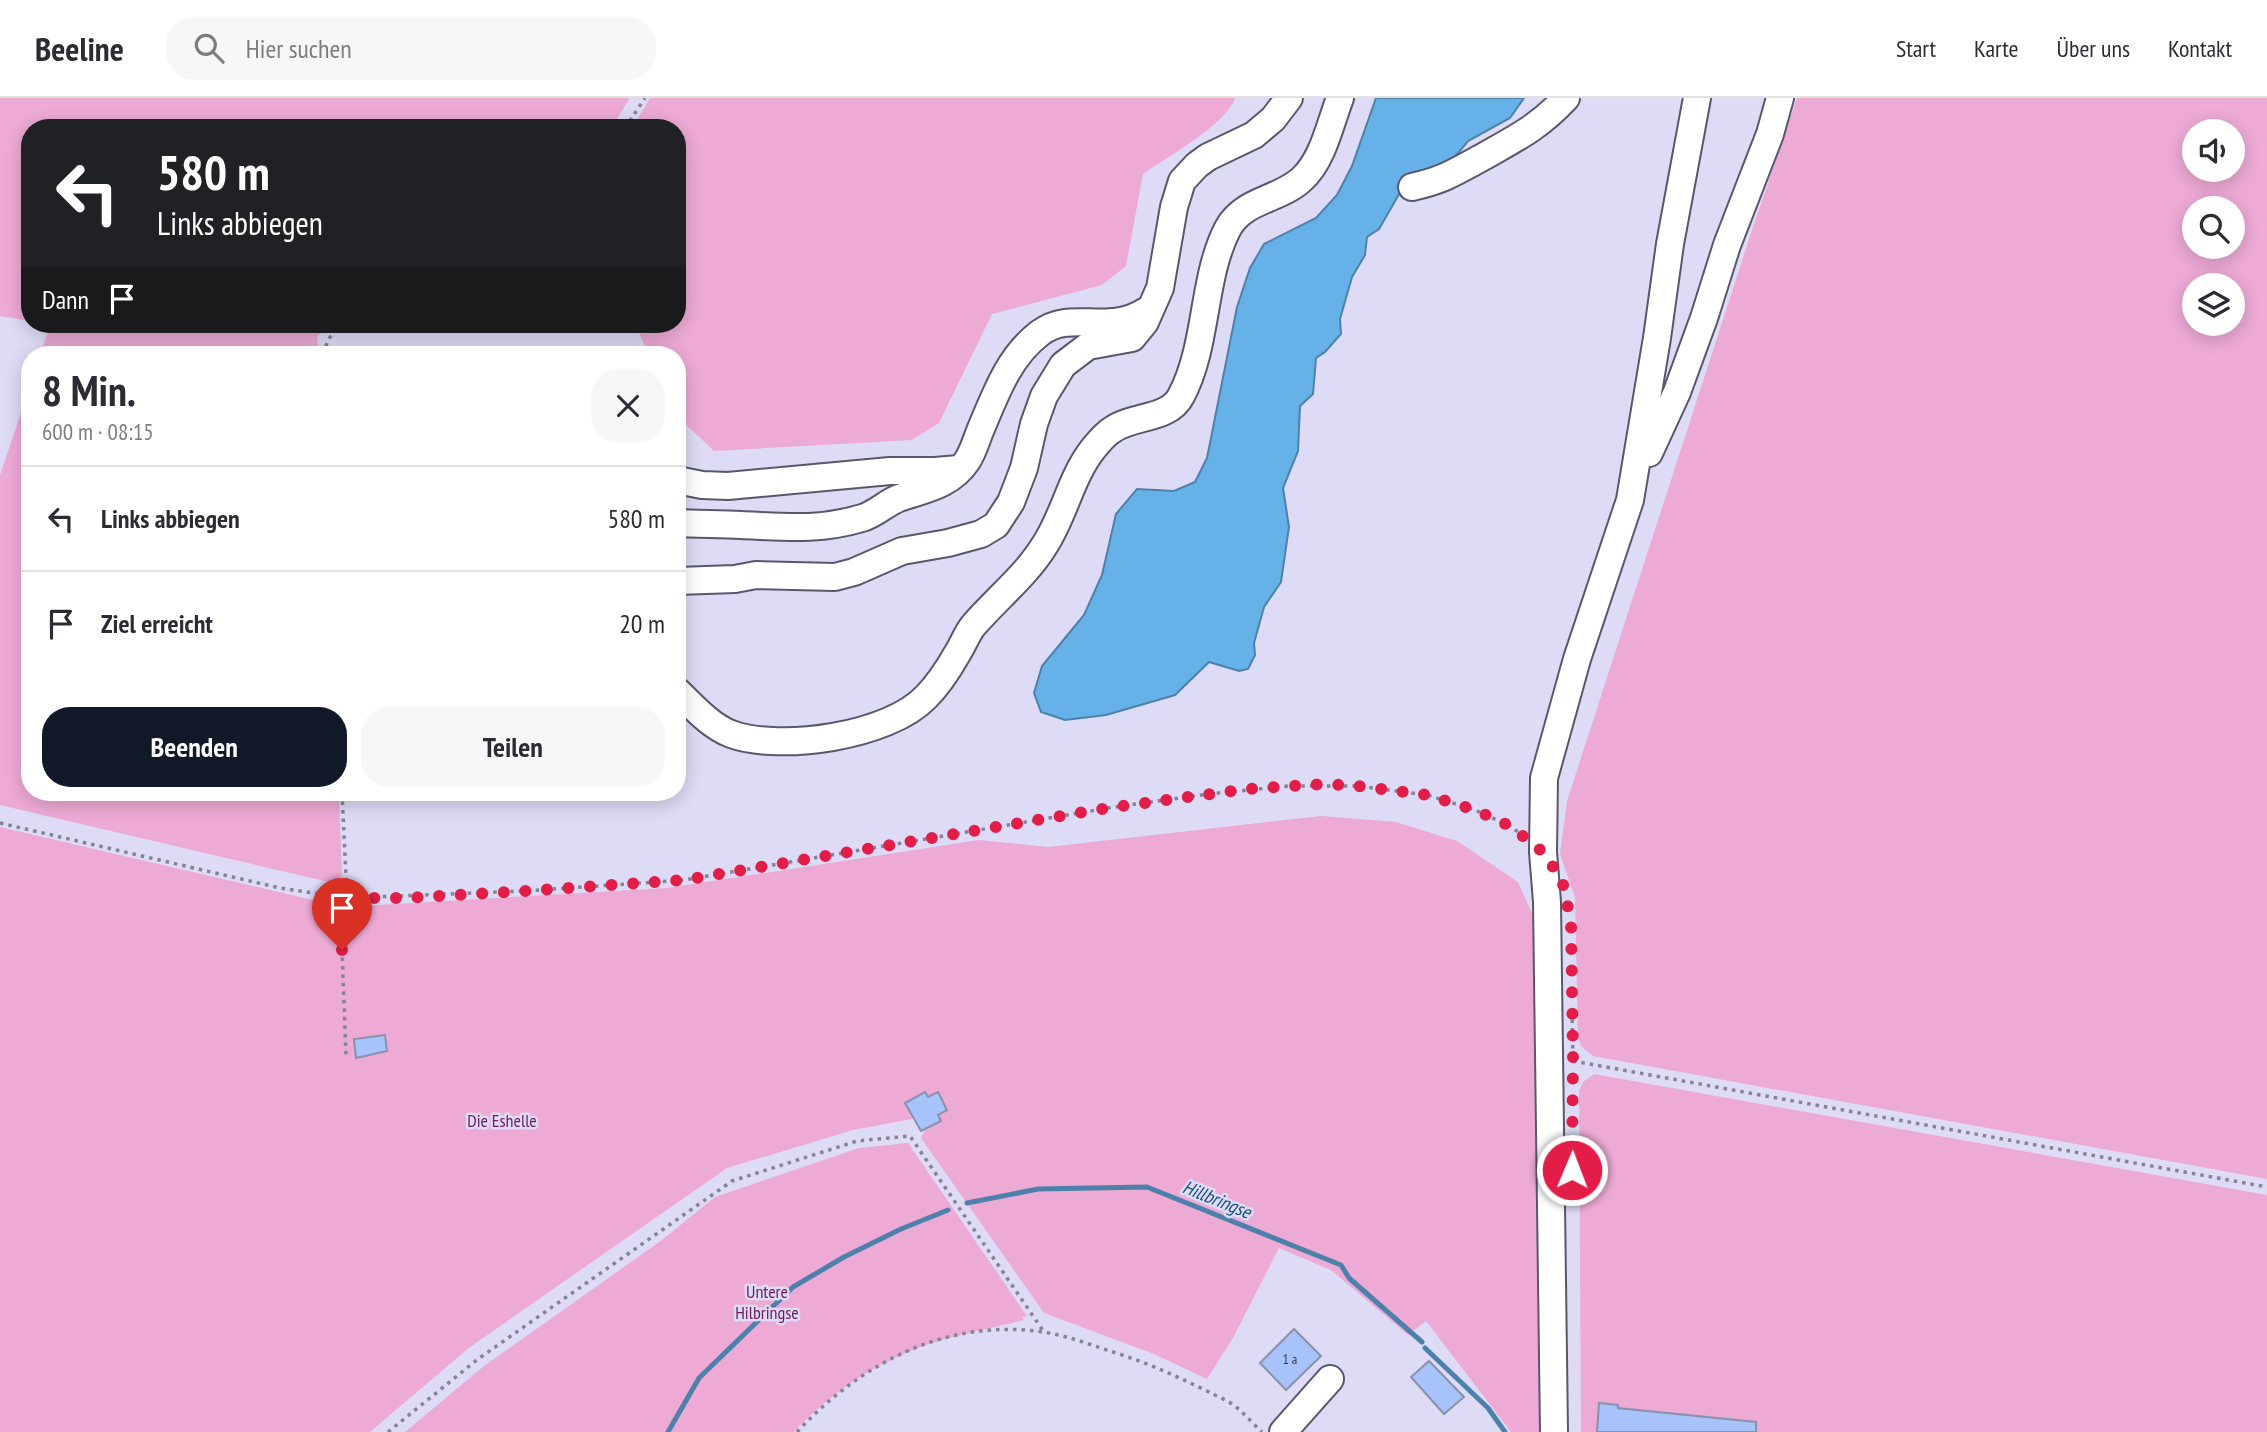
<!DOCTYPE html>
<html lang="de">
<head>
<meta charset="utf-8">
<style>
  body { margin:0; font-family:"PT Sans Narrow",sans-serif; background:#f7f7f7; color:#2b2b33; height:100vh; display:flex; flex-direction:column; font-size:26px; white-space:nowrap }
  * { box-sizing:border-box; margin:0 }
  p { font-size:23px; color:#7c7c81 }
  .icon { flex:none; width:38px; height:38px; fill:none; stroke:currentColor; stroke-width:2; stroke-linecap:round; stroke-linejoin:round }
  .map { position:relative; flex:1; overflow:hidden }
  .sheet { position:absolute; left:21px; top:248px; width:665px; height:455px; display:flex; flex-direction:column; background:#fff; border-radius:28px; box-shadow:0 4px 18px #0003 }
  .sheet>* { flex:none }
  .guide { position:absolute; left:21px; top:21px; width:665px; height:214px; border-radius:28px; box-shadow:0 4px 18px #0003; background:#202124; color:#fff; overflow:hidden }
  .controls { position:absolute; left:2182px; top:21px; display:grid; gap:14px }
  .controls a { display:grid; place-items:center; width:63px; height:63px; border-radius:50%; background:#fff; box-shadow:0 4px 18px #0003; font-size:35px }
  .pin { position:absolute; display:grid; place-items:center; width:60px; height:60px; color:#fff; margin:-72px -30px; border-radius:50% 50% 50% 0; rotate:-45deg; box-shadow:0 0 7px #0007 }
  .pin .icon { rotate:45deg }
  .me { position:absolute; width:77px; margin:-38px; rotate:1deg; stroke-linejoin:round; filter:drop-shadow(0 0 5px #0008) }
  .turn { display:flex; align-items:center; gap:24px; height:147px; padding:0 21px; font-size:32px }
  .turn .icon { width:91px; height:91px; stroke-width:2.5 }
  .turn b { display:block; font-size:49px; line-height:60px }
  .then { display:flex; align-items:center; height:66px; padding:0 21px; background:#0003; gap:14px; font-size:26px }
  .round { display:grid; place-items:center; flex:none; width:74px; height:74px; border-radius:28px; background:#f7f7f7 }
  .headline { display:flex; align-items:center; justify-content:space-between; height:119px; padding:0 21px }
  h1 { font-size:42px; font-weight:700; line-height:52px }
  .cta { display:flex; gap:14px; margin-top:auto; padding:14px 21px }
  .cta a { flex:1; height:80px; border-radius:28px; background:#111827; color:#fff; font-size:28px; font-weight:700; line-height:80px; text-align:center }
  .cta a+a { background:#f7f7f7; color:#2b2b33 }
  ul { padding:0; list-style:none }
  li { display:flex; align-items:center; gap:21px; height:105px; padding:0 21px; border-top:2px solid #e1e1e2 }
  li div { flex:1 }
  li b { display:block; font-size:26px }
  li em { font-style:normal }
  header { display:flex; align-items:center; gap:42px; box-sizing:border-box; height:98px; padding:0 35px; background:#fff; border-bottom:2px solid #e1e1e2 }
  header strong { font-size:33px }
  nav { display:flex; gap:38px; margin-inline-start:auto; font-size:24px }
  .search { width:490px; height:63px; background:#f7f7f7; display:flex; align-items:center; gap:18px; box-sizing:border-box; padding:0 24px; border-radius:28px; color:#7c7c81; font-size:26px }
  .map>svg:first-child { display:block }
</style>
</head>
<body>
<header>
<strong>Beeline</strong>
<div class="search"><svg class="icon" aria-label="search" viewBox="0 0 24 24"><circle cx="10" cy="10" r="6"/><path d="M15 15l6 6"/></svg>Hier suchen</div>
<nav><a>Start</a><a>Karte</a><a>Über uns</a><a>Kontakt</a></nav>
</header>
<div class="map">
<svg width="2267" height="1334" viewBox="0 0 2267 1334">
  <rect width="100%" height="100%" fill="#dedbf6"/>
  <!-- green -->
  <g fill="#edaad5" fill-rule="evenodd">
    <path d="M0 0H630L611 30H30V223L0 218Z"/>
    <path d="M650 0H1235C1227 26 1166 60 1143 76L1126 168 1102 187 992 216 939 325 912 342 714 353 680 321 677 316V257H649L635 226H677V30H632Z"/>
    <path d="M1797 0H2267V1081L1593 958 1581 948 1578 939 1575 799 1560 756 1567 703 1752 132ZM2194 33H2233V72H2194ZM2194 110H2233V149H2194ZM2194 187H2233V226H2194Z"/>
    <path d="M48 226H335L317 238 319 257H40L50 227Z"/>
    <path d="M30 288V695H339L342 777 333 785 0 707V377Z"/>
    <path d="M1321 718 1396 724 1457 743 1518 784 1535 822 1540 1334H1511L1426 1223 1408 1237 1331 1172 1279 1150 1233 1240 1207 1281 1154 1256 1044 1215 921 1040 933 1017 853 1032 727 1070 470 1249 370 1334H0V729L343 809 667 790 979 742 1048 749Z"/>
    <path d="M1594 976 2267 1097V1334H1581L1579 993 1583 984Z"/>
    <path d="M908 1045 1027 1218 1022 1219 1024 1222C993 1230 960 1236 929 1246 877 1264 831 1294 794 1334H405L484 1268 662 1142 715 1099 859 1050Z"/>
  </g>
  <!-- water -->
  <path fill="#66b2e8" stroke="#4d81aa" stroke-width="2" d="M1376 0H1524L1510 20 1468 43 1445 71 1402 91 1379 131 1367 139 1365 157 1352 179 1340 221 1341 236 1325 254 1316 260 1313 296 1300 308 1298 353 1283 390 1289 429 1281 484 1264 509 1254 545 1255 557 1248 571 1239 573 1209 564 1175 597 1106 617 1065 622 1041 614 1034 595 1042 568 1084 517 1102 477 1116 416 1137 391 1174 393 1195 384 1207 360 1237 209 1250 170 1264 146 1316 120 1337 97 1352 68Z"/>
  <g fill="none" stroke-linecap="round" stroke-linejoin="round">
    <!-- stream -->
    <g stroke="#4d81aa" stroke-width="5">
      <path d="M967 1105 1038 1091 1147 1089 1341 1167 1349 1180 1422 1244"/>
      <path d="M1425 1250 1488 1310 1505 1334"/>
      <path d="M668 1334 699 1280 793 1189 844 1159 901 1131 948 1112"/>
    </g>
  </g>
  <!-- building -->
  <g fill="#a8c2fc" stroke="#8892a9" stroke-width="2">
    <path d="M385 937 387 953 356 960 354 941Z"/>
    <path d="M925 994 928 999 938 994 947 1012 938 1017 941 1023 921 1033 905 1005Z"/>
    <path d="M1294 1231 1321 1258 1286 1292 1260 1265Z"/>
    <path d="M1429 1263 1464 1299 1444 1316 1411 1279Z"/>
    <path d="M1599 1305 1618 1307V1310L1756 1324V1334H1597Z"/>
  </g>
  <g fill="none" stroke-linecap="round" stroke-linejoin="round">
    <defs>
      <g id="minor">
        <path d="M1412 89C1444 82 1453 75 1481 60 1516 40 1538 30 1566 0"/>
        <path d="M1649 355 1677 294 1704 220 1727 147 1770 36 1780 0"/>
        <path d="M677 382 702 387 728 388 890 373H935L959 371"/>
        <path d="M677 425C698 426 720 426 741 427 785 429 819 433 862 420 876 416 886 405 899 400 926 391 951 387 967 363 973 354 976 343 980 333 995 298 1008 259 1040 235 1072 211 1107 238 1146 213"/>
        <path d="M677 483 735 481 756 477 835 479 854 474 902 453 948 445 981 436 996 427 1011 404 1024 370 1034 326 1044 298 1063 267 1088 248 1132 240 1145 224 1160 190 1174 109 1182 83 1197 67 1208 59 1254 37 1273 21 1289 0"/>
        <path d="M677 593C693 608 710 628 731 636 781 654 889 638 926 599 938 587 949 570 957 556 963 547 966 537 973 528 997 500 1027 477 1046 445 1065 415 1071 379 1093 351 1098 345 1105 336 1112 332 1132 317 1169 322 1181 298 1208 248 1202 179 1228 130 1244 101 1280 102 1302 81 1323 62 1330 26 1340 0"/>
        <path d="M1283 1334 1330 1281"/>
        <path d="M1554 1334 1547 804 1543 754 1544 680 1577 561 1630 402 1657 240 1670 146 1697 0"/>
      </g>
    </defs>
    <!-- minor casing -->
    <use href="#minor" stroke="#5a576d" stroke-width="30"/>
    <!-- path -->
    <g stroke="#858396" stroke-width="3.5" stroke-dasharray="3.5 5" stroke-linecap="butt">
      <path d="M625 30 645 0"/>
      <path d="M325 257C325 242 333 232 347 226"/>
      <path d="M342 695 347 800"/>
      <path d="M0 725 280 790 347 800 525 793 684 782 1108 710 1208 696 1289 688H1358L1427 697 1475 712 1510 728 1522 737"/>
      <path d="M340 800 346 957"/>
      <path d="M1572 913 1573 964"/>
      <path d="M1573 963 2267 1089"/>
      <path d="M388 1334 478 1261 732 1083 857 1043 910 1038 1044 1234"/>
      <path d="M797 1334C861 1265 946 1220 1043 1234 1069 1238 1094 1248 1119 1256 1150 1266 1178 1279 1207 1293 1216 1298 1227 1302 1235 1308 1245 1316 1253 1326 1262 1334"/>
    </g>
    <!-- minor -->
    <use href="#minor" stroke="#fff" stroke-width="26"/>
  </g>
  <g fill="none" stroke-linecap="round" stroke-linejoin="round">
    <!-- route -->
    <path stroke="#e11d48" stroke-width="12" stroke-dasharray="0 21.6" d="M342 852 340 800H404L525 793 684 782 1108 710 1247 691 1323 686 1358 688 1427 697 1475 712 1510 728 1543 754 1562 782 1571 823 1573 958 1572 1072"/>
  </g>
  <g text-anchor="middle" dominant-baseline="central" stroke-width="5" stroke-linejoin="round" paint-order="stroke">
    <!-- number labels -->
    <g font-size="14" fill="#383c52">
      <text x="1290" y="1261">1 a</text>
    </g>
    <!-- park labels -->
    <g font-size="18" fill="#701a59" stroke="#dedbf6">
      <text x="502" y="1022">Die Eshelle</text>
      <text x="767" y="1193">Untere<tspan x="767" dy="21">Hilbringse</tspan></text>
    </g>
    <!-- water labels -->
    <g font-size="19" font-style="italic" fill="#195276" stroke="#dedbf6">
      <text transform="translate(1217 1101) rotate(22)">Hillbringse</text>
    </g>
  </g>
</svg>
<div class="controls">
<a><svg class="icon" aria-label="sound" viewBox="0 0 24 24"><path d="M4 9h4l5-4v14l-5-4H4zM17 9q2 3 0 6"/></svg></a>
<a><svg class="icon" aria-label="search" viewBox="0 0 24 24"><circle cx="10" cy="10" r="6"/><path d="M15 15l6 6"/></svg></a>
<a><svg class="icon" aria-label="layers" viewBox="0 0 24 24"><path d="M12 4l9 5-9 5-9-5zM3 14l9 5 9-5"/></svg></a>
</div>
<div class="pin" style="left:342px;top:852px;background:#d93025"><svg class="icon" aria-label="arrive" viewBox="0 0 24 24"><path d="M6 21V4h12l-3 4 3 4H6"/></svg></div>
<svg class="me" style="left:1572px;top:1072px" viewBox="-20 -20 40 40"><circle r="17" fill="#e11d48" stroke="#fff" stroke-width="3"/><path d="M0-11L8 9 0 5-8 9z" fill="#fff"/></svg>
<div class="guide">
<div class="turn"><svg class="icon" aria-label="left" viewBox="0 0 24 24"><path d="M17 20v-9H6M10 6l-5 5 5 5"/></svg><div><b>580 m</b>Links abbiegen</div></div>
<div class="then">Dann<svg class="icon" aria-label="arrive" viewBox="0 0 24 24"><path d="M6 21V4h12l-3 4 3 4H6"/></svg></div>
</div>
<section class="sheet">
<div class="headline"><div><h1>8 Min.</h1><p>600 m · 08:15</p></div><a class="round"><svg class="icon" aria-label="close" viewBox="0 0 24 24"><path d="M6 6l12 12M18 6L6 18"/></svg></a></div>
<ul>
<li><svg class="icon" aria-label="left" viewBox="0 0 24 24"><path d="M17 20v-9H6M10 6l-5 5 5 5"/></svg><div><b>Links abbiegen</b></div><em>580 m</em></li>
<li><svg class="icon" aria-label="arrive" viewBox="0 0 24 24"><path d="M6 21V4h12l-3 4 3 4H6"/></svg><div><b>Ziel erreicht</b></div><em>20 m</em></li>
</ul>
<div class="cta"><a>Beenden</a><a>Teilen</a></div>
</section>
</div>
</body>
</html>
